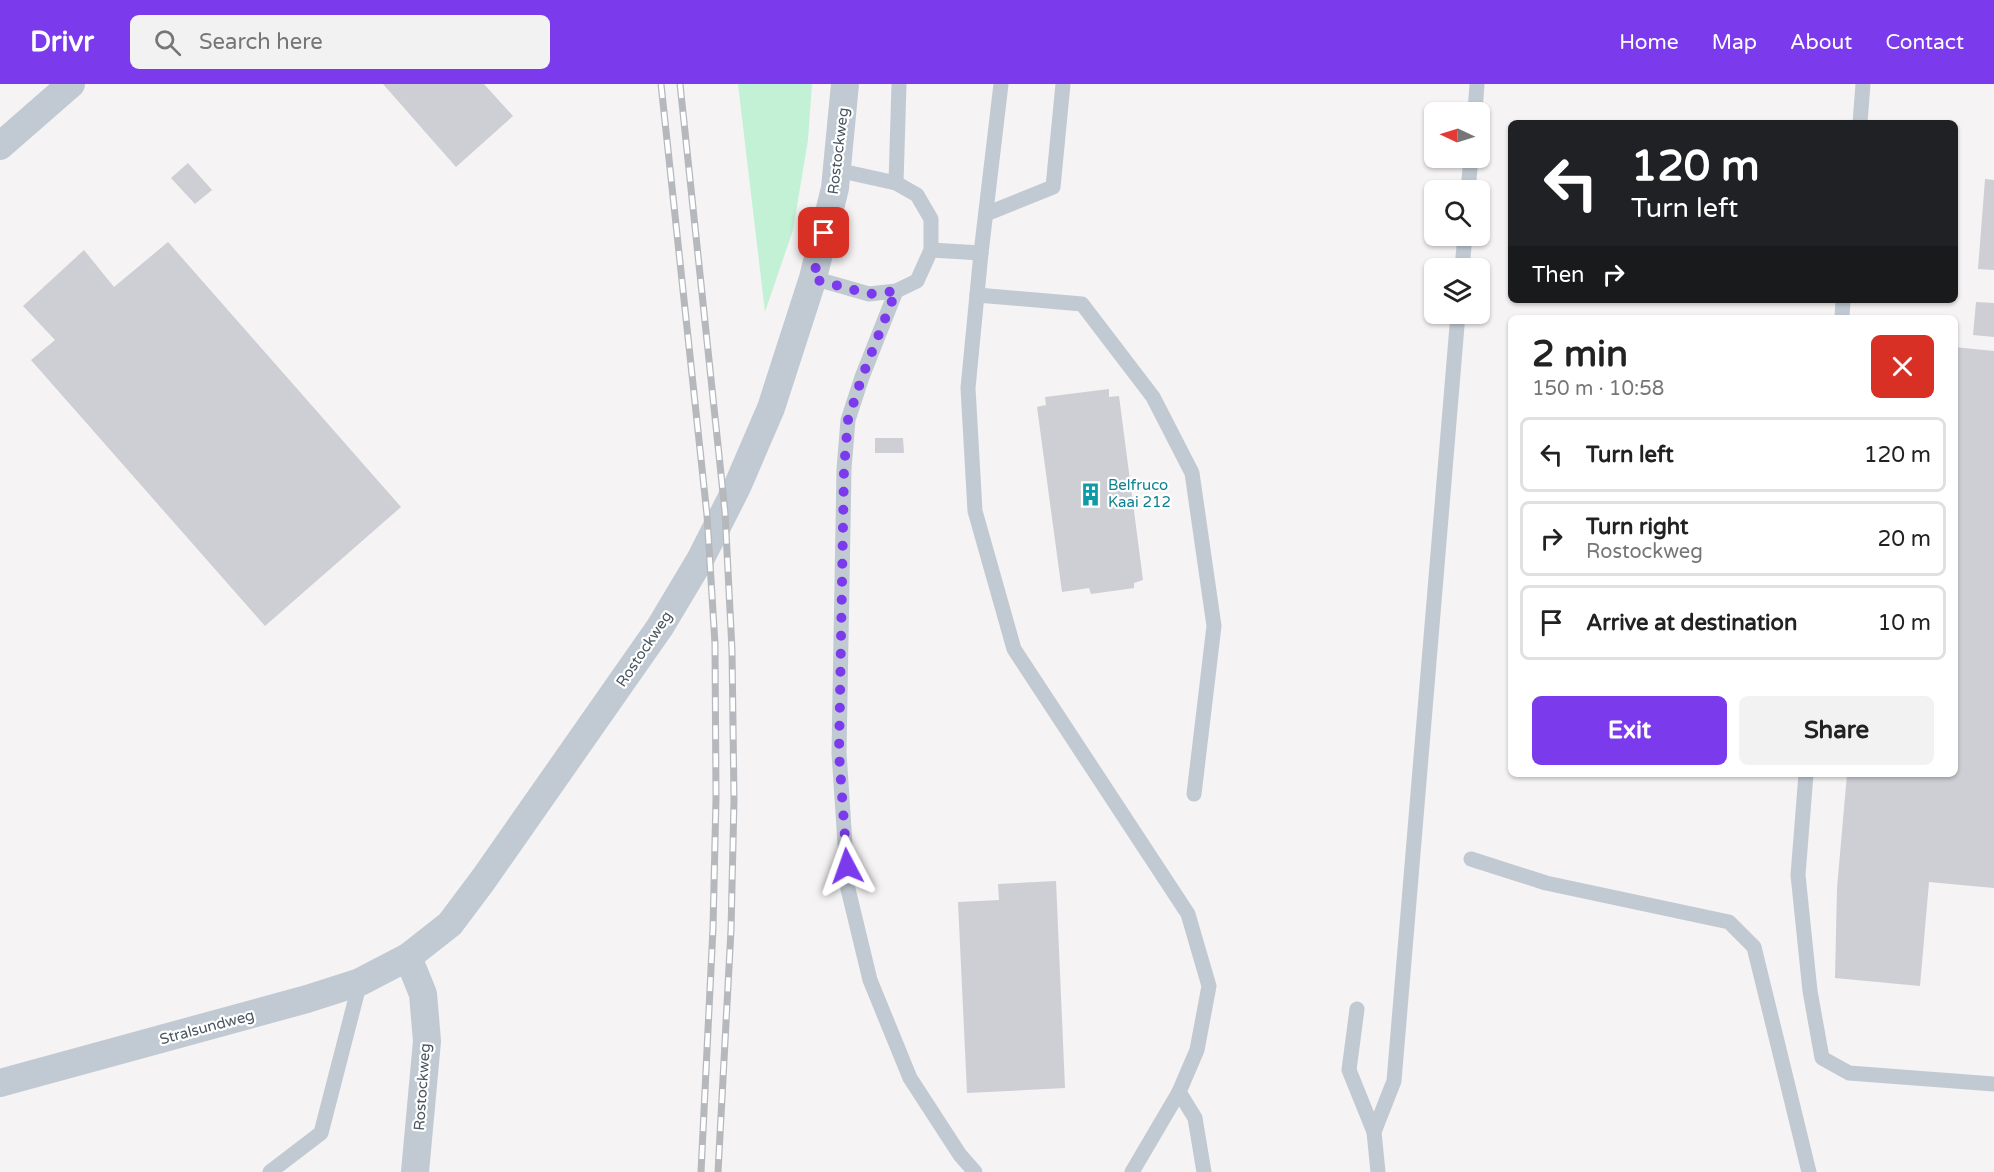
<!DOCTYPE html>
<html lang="en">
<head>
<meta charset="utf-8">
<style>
  body { margin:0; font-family:"Varela Round",sans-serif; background:#f2f2f2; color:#222; height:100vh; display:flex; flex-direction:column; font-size:22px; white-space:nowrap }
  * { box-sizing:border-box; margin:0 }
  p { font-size:20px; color:#767676 }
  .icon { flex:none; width:33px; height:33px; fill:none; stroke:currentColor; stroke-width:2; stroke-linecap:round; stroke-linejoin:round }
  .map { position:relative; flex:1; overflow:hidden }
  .side { position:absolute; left:1508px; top:231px; width:450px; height:462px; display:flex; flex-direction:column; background:#fff; border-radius:9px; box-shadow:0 2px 4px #0004 }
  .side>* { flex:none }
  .guide { position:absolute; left:1508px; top:36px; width:450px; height:183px; border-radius:9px; box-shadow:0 2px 4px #0004; background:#202124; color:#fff; overflow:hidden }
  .needle { width:39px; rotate:274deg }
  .tools { position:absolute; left:1424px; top:18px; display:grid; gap:12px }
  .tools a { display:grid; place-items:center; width:66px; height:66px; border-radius:9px; background:#fff; box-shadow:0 2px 4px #0004; font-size:30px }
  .pin { position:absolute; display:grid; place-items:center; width:51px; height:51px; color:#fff; margin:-26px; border-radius:12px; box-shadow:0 3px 9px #0006 }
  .me { position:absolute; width:66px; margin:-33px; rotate:356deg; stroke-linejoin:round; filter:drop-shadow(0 0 4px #0008) }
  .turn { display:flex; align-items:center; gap:21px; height:126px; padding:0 24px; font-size:27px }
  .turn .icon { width:78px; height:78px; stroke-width:2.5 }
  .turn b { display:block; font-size:42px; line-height:51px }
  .then { display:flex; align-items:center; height:57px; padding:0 24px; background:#0003; gap:12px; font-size:22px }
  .round { display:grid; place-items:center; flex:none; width:63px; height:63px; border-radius:9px; background:#f2f2f2 }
  .overview { display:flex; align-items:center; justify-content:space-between; height:102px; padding:0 24px }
  h1 { font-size:36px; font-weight:800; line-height:45px }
  .button { display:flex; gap:12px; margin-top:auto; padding:12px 24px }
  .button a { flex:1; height:69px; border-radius:9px; background:#7c3aed; color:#fff; font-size:24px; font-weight:800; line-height:69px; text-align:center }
  .button a+a { background:#f2f2f2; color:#222 }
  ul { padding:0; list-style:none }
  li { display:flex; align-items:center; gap:18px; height:75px; margin:0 12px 9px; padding:0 12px; border:3px solid #e0e0e0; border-radius:9px }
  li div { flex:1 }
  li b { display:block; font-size:22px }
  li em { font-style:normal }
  header { display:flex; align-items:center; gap:36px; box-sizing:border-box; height:84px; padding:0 30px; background:#7c3aed; color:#fff }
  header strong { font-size:28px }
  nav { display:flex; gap:33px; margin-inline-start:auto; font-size:21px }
  .search { width:420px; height:54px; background:#f2f2f2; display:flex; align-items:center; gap:15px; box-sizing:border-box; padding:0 21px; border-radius:9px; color:#767676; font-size:22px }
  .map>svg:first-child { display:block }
</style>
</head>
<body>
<header>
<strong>Drivr</strong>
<div class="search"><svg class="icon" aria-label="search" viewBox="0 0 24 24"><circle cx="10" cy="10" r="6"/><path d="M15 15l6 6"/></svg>Search here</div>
<nav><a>Home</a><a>Map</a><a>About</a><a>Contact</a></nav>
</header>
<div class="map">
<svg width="1994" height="1088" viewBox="0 0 1994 1088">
  <rect width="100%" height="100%" fill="#f5f3f3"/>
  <!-- green -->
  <path fill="#c3f1d5" d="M738 0H812L808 56 793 146 765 228Z"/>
  <!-- building -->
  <g fill="#cdcfd5">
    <path d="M383 0H484L513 32 456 83Z"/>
    <path d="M188 79 212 106 195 120 171 94Z"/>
    <path d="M1985 95 1994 96V186L1978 185Z"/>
    <path d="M168 158 401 423 265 542 31 276 55 256 23 222 84 166 114 203Z"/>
    <path d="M1976 218 1994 219V253L1973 251Z"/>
    <path d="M1954 263 1994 267V804L1929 798 1920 902 1835 894 1837 804 1847 690H1954Z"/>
    <path d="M1109 305V313L1119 312 1143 496 1134 499V504L1091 510 1089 504 1062 508 1037 323 1046 321 1045 313Z"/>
    <path d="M875 354H903L904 369H875Z"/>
    <path d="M1056 797 1065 1004 967 1009 958 818 999 816 998 800Z"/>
  </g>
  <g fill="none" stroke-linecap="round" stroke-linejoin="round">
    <!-- service -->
    <g stroke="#c1cad2" stroke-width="15">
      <path d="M1001 0 981 169 968 304 975 427 1014 565 1188 830 1209 902 1197 966 1179 1008 1195 1034 1204 1088"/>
      <path d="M1475 28 1477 0"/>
      <path d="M1860 39 1863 0"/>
      <path d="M896 99 899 0"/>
      <path d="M1468 106 1471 74"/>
      <path d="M986 130 1053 103 1063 0"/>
      <path d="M931 166 981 169"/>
      <path d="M1462 184 1465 152"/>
      <path d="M813 194 869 210 896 207 917 197 931 166V135L917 111 896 99 837 86"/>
      <path d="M896 207 862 293 848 336 844 385 839 669 848 805 870 896 910 994 960 1071 975 1088"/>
      <path d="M977 211 1082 220 1153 313 1192 389 1214 542 1194 710"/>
      <path d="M1842 234 1843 216"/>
      <path d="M1806 690 1798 791 1810 907 1822 974 1849 989 1994 1000"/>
      <path d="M1471 775 1546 799 1729 838 1754 863 1809 1088"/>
      <path d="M1357 925 1349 986 1374 1048 1378 1088"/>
      <path d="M1374 1048 1394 997 1458 230"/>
      <path d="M270 1088 321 1049 360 898"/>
      <path d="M1132 1088 1179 1008"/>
    </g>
    <!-- minor -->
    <g stroke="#c1cad2" stroke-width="28">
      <path d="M0 62 71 0"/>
      <path d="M408 873 423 910 427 957 415 1088"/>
      <path d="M0 999 307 915 360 898 408 873 450 840 483 796 660 543 700 476 737 403 771 324 813 194 835 104 845 0"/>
    </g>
    <defs>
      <g id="rail">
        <path d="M661 0 707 431 715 560 716 714 713 844 701 1088"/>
        <path d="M680 0 725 428 732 566 734 716 731 846 718 1088"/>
      </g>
    </defs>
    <!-- rail casing -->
    <use href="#rail" stroke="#b5b8bd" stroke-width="7"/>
    <!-- rail -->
    <use href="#rail" stroke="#fff" stroke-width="4.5" stroke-dasharray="14" stroke-linecap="butt"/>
  </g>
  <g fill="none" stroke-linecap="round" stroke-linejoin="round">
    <!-- route -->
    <path stroke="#7c3aed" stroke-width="10" stroke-dasharray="0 18" d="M824 149 813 195 869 210 896 207 862 293 848 336 844 385 839 669 847 782"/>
  </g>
  <!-- icons -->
  <defs>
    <symbol id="building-bare" viewBox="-9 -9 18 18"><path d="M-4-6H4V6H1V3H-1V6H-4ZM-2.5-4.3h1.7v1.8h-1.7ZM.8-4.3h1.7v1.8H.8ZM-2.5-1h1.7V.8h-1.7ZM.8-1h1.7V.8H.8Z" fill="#0f9aa8" stroke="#fff" stroke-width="2.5" paint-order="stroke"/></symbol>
  </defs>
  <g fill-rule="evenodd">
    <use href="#building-bare" x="1074" y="394" width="33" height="33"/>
  </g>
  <g text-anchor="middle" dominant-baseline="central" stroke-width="4.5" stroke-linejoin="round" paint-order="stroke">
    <!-- street labels -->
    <g font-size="15" fill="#4a5661" stroke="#fff">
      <text transform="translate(838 67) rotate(-83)">Rostockweg</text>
      <text transform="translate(644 565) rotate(-56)">Rostockweg</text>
      <text transform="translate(207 943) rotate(-15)">Stralsundweg</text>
      <text transform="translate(422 1003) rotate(-86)">Rostockweg</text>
    </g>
    <!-- culture labels -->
    <g font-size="15" fill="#0d838f" stroke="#fff" text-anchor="start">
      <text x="1108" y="401">Belfruco<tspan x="1108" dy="17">Kaai 212</tspan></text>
    </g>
  </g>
</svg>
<div class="tools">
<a><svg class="needle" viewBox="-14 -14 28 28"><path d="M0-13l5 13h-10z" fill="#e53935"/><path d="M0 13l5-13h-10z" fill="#767676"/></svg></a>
<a><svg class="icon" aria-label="search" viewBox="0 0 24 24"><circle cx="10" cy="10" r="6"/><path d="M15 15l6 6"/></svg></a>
<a><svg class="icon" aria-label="layers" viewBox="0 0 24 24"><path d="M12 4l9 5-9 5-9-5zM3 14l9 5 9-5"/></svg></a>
</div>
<div class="pin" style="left:824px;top:149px;background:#d93025"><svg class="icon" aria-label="arrive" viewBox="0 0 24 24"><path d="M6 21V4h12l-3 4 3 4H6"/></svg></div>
<svg class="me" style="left:847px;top:782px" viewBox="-20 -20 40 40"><path d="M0-17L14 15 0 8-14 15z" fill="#7c3aed" stroke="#fff" stroke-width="4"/></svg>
<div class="guide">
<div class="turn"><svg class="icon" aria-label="left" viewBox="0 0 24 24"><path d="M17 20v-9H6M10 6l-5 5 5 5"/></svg><div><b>120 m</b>Turn left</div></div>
<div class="then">Then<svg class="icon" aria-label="right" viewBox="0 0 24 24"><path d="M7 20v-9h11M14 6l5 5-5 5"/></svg></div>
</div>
<section class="side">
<div class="overview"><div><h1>2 min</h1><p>150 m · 10:58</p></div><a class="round" style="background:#d93025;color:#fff"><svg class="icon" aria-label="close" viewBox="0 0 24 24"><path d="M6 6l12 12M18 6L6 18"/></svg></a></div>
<ul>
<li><svg class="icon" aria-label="left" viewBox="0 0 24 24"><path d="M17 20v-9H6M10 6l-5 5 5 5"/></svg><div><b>Turn left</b></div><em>120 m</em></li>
<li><svg class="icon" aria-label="right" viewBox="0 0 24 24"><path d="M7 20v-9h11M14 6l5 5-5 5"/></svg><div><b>Turn right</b><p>Rostockweg</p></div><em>20 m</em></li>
<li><svg class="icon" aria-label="arrive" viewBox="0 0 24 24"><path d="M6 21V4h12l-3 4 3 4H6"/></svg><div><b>Arrive at destination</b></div><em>10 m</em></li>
</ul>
<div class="button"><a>Exit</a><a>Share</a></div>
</section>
</div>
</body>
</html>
